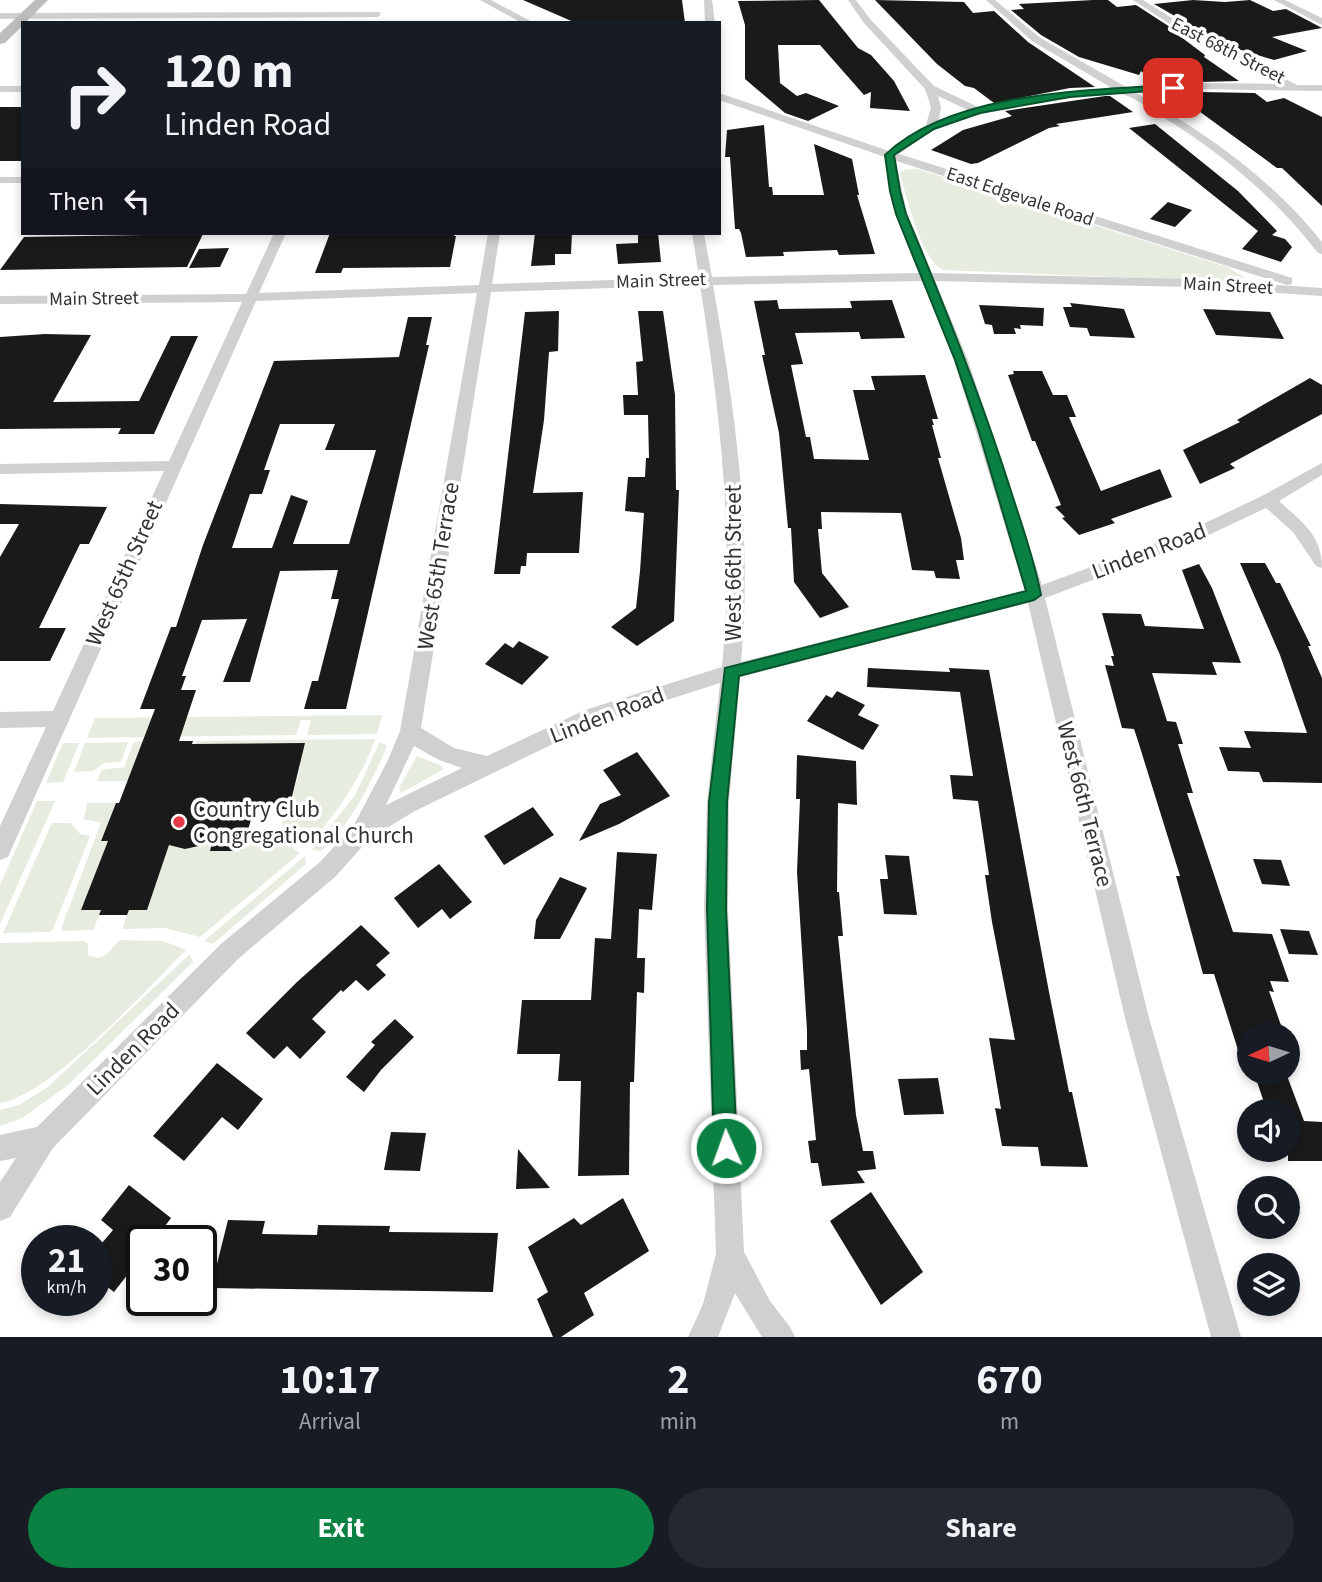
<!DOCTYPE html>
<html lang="en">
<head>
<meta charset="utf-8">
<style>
  body { margin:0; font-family:"Source Sans 3",sans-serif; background:#242831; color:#f1f3f6; height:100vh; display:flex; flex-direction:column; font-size:26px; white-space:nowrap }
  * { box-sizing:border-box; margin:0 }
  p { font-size:23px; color:#9ea1a6 }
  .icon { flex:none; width:38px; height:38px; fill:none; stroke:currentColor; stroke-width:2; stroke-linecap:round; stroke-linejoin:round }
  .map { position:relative; height:1337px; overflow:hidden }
  .details { display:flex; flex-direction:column; background:#171b24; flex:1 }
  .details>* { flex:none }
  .guide { position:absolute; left:21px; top:21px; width:700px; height:214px; border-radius:0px; box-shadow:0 4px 10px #0003; background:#171b24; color:#f1f3f6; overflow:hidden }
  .needle { width:46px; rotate:266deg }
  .buttons { position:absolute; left:1237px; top:1022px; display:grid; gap:14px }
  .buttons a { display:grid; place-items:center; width:63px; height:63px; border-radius:50%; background:#171b24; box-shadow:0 4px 10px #0003; font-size:35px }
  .speed { position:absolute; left:21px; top:1225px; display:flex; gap:14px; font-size:35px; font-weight:700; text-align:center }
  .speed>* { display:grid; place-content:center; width:91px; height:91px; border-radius:50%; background:#171b24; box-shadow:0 4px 10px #0003; line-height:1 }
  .speed small { font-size:18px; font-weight:400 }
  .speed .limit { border:4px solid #111; border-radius:10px; background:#fff; color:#111 }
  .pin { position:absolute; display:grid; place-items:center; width:60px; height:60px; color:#fff; margin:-30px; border-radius:14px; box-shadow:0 4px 10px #0006 }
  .me { position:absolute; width:77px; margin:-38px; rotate:358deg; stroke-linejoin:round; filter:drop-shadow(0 0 5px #0008) }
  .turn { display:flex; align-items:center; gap:24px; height:147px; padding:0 28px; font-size:32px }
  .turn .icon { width:91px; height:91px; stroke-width:2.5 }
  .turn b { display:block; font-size:49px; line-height:60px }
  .then { display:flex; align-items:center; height:66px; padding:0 28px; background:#0003; gap:14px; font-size:26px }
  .eta { display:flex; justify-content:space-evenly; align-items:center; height:119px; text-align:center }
  .eta b { font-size:42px; font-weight:700; line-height:49px }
  .primary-button { display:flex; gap:14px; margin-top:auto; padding:14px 28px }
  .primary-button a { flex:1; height:80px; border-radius:42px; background:#0b8043; color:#fff; font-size:28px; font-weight:700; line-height:80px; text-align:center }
  .primary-button a+a { background:#242831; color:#f1f3f6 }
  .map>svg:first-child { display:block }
</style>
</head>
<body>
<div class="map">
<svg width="1322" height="1337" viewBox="0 0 1322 1337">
  <rect width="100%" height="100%" fill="#fff"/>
  <!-- green -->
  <g fill="#e6ecdf">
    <path d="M906 169H917L1227 267 1244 277 1236 282 943 270C922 261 906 196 900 173Z"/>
    <path d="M382 715 377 734 307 735 311 720H301L296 735 87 738 95 718Z"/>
    <path d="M375 739C361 780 336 813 308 846 292 833 277 831 283 809L289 808 301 765H268L196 744 197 741Z"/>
    <path d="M143 741 128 781H97L102 770 124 767 134 742Z"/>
    <path d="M128 742 121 762 104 763 93 771 74 772 85 743Z"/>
    <path d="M380 742 387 746C371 783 352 823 321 851L312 850 355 795Z"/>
    <path d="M63 743H79L63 782 46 783Z"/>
    <path d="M417 756 440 765 444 769 401 793 399 788Z"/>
    <path d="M37 801H55L0 924V885Z"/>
    <path d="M87 803H116L101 840 108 841 82 910H101L93 930 62 931V926L101 823 84 819Z"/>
    <path d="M52 823H71L80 834 90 836 53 929 50 932 3 933Z"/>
    <path d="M247 831 273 833 300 853 200 937 165 928 122 929 129 910H147L169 843 212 842 210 851Z"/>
    <path d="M305 856 306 864 213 944 204 941Z"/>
    <path d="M120 940 163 941 186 950C147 989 50 1096 0 1103V943L84 941 88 944V955C106 964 109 949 120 940Z"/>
    <path d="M190 954 193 962 67 1086 22 1118 0 1126V1110L19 1105 48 1087Z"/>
  </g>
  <!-- building -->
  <g fill="#1a1a1a" fill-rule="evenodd">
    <path d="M523 0H682L685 23H576Z"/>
    <path d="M819 0 858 48 871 55 894 81 910 111 870 108 871 92 864 95 820 45H778L780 83 797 96 806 93 839 106 808 121 785 113 745 79V25L738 1Z"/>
    <path d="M875 0 964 2 973 13 994 11 1028 42 1095 87 1070 88 994 103 974 88 965 86 937 64Z"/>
    <path d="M1093 0H1108L1117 7 1136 5 1173 29 1169 28 1205 55 1204 57 1239 81 1158 83 1141 71 1139 75 1079 57 1041 35 1011 10 1024 9 1019 4Z"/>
    <path d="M1193 0 1225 2 1250 0 1273 11 1286 9 1322 28 1272 37 1307 51 1274 60 1225 45 1154 4Z"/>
    <path d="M1199 92 1255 93 1267 102 1284 98 1322 117V206L1282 168H1277L1174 93Z"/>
    <path d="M1105 96H1110L1133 112 1056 124 1060 126 1049 128 978 163 971 164 931 150 963 130 1012 116 1005 111Z"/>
    <rect x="0" y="107" width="23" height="54"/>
    <path d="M1155 124 1238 191 1277 231 1272 235 1285 239 1292 247 1281 262 1242 249 1258 231 1129 128Z"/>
    <path d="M764 125 769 187H772L773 195H824L814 144 852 159 859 195H857L875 254 839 255 837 250 783 252 784 256 746 257 741 233 739 229H735L730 157H725L727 130Z"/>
    <path d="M1168 202 1192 210 1175 227 1150 219Z"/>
    <path d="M330 233H455L454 236H456L450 267 343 268 341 273H315Z"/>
    <path d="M535 233H572L571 254H555V265L531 266Z"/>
    <path d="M638 233H658L661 262 618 264 616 244 638 243Z"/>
    <path d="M203 234 187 267 0 270 24 237Z"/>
    <path d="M229 248 220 267 189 268 199 249Z"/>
    <path d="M777 300 779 309 852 308 850 301 892 300 905 338 861 339 859 332 795 333 803 364 791 365 806 437H810L814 459 869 460 853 390H875L871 376 925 375 938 419H932L934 425H932L941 458H938L961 538 964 560H956L960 579 936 578 934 571 912 570 901 513 821 512 822 529H818L822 573 849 607 820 618 794 582 791 528H788L779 433 762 355H765L754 301Z"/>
    <path d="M1070 303 1124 309 1135 338 1090 336 1087 328 1070 327 1063 307H1072Z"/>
    <path d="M979 305 1044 308 1043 326 1020 325 1021 329 1014 328 1016 334H994L992 325 985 324Z"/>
    <path d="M1203 309 1270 312 1284 339 1216 335Z"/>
    <path d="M559 311 558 351 549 352 544 420 533 493 583 492 579 553H527L526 566H521L520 574H494L525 312Z"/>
    <path d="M638 311H663L675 395 676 490H679L674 621 637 646 611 627 636 608 640 571 644 513 625 511 628 477H645L646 458H649L648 415H624L623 395H638L636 362 643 361Z"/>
    <path d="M408 317H432L426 345H429L346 709H304L312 681H318L339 599H331L338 570 280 571 250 682H223L247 619 202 620 182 676H186L181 690H196L179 741H193L192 744 305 743 289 809H254L242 851H210L212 843 185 849 169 845 147 910H129L127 915H99L101 910H81L108 841H101L116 803H119L155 709H140L171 627H176L203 545 274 361 399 357ZM280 424H335L325 450H376L349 544H293L308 501 291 495 272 548H232L250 494H262L270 470H264Z"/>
    <path d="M45 334 91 335 53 402 139 401 171 336H198L154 434H118L121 428 0 429V337Z"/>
    <path d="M1013 371H1042L1053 395H1067L1076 417H1069L1101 491 1160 469 1172 497 1111 519 1115 523 1079 535 1062 518 1065 517 1055 507 1061 505 1035 441H1032L1008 375 1014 374Z"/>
    <path d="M1310 378 1322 385V414L1230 464 1235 468 1200 484 1183 450 1240 422 1237 420Z"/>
    <path d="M0 504 107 507 89 544H80L39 628H66L50 661H0V557L19 524H0Z"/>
    <path d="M1240 563H1265L1276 583H1280L1311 646H1308L1322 678V783L1263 782 1259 772 1228 771 1219 747 1251 748 1244 731 1307 733 1280 655Z"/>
    <path d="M1199 564 1212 588 1241 663 1212 662 1217 675 1152 673 1167 721 1176 722 1183 744H1178L1193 793H1187L1233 932 1272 934 1289 982 1270 981 1274 992 1269 991 1284 1034H1250V1071L1245 1072 1214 974H1203L1176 876H1180L1138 741 1134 729 1122 728 1105 665 1114 666 1111 656H1114L1102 613 1141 614 1145 626 1204 629 1182 570Z"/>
    <path d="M519 641 549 657 522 685 485 664 505 643 513 648Z"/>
    <path d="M868 668 950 672 949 668 989 670 1049 992 1069 1092H1072L1088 1167 1041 1166 1038 1147 1002 1146 995 1108 1001 1109 989 1038 1015 1040 992 922 985 875H989L978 801 953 799 950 775 973 776 960 692 867 687Z"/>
    <path d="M837 691 865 705 858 715 879 725 863 750 807 721 826 695 832 698Z"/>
    <path d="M637 752 670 796 619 824 579 841 600 804 621 795 603 770Z"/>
    <path d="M797 755 856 761 857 805 838 803 837 892H839L843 936H838L856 1115 863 1151H873L876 1169 857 1171 865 1183 822 1186 818 1163H811L808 1141 816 1140 809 1069 801 1070 800 1050H807V1030L797 872 800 799H796Z"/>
    <path d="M533 807 554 835 504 865 484 836Z"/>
    <path d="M617 852 657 854 652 910 639 909 637 958H645L644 993 637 992 634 1082H630L629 1175 578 1176 581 1081H558L560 1054H517L522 1000H591L595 938 611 939Z"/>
    <path d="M885 855 909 856 917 915 884 914 880 879H888Z"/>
    <path d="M1253 859 1281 860 1290 886 1262 884Z"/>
    <path d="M439 864 472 902 450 919 442 909 418 928 394 898Z"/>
    <path d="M560 877 587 888 560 939H534L536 920Z"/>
    <path d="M361 925 390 953 376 965 386 975 368 991 356 980 343 992 341 990 312 1019 326 1032 300 1059 287 1046 274 1059 246 1033 297 982Z"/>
    <path d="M1280 929 1309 931 1318 955 1289 954Z"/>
    <path d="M395 1019 414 1037 381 1070 364 1092 346 1077 375 1045 371 1042Z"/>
    <path d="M217 1063 263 1099 238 1130 222 1117 184 1161 153 1136Z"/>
    <path d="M1254 1073H1286L1304 1121 1322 1122V1161H1288V1111H1267Z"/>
    <path d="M938 1078 944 1114 904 1115 898 1079Z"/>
    <path d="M391 1132 426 1133 420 1171 384 1170Z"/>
    <path d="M518 1149 550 1188 516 1189Z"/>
    <path d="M129 1185 171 1218 154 1241H142V1256L114 1292 96 1278V1250L113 1230 101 1220Z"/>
    <path d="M871 1192 923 1272 881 1305 830 1221Z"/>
    <path d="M623 1198 649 1251 584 1293 594 1315 561 1337H553L537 1299 548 1292 528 1247 574 1218 581 1225Z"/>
    <path d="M228 1220 265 1221 262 1234 317 1235 318 1225 390 1226 389 1232 498 1233 493 1292 211 1288Z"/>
  </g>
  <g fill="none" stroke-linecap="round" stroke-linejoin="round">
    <!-- minor -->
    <g fill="#d0d0d0" fill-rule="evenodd">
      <path d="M480 0H491L534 23H522Z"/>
      <path d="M704 0H712L715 23H705Z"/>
      <path d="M848 0H856L870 19 934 86 980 108 1070 91 1112 88 1032 41 986 0H995L1039 37 1126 87 1199 83 1285 84 1188 36 1133 0H1143L1194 32 1297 85H1322V91L1199 89 1136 93C1206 133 1271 178 1322 242V254L1318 253C1273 195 1220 152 1158 114 1148 108 1133 96 1121 94 1088 89 963 114 934 130 922 137 910 146 899 154L1292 278V284L1287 285 896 161 907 214 932 273 1190 279 1322 288V296L1190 287 935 281 968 360 1042 585 1186 532 1262 496 1322 463V475L1279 501C1302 522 1322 535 1322 568L1316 566 1293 532 1266 508 1198 540 1045 598 1149 1018 1241 1337H1211L1125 1018 1028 603 740 677 729 802 728 909 744 1252 770 1301 790 1327 795 1337H762L735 1293 718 1337H688L703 1304 716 1254 704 909 707 802 720 683 598 722 413 812 369 839 336 876 238 959 53 1148 10 1217 0 1221V1182L16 1158 0 1161V1135L37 1127 222 943 320 862 354 825 388 760 400 731 477 293 256 301 11 850 8 857 0 860V826L46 727 0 728V712L53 711 164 471 0 474V464L169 461 242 302 0 304V296L246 294 274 233H286L259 293 479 285 488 233H500L492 284 699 277 692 233H704L712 277 919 273 895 214 885 157 719 100V93L889 151 926 125 931 107 925 89 864 23ZM938 96 968 110 939 120 941 107ZM922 281 954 360 1025 591 741 662C753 536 735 409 713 285ZM700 285C720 411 735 540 722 667L585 710 487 756 454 748 421 728 491 292ZM414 746 439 760 462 768 386 805Z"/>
      <path d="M1274 0H1285L1322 18V25Z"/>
      <path d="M380 12V16L377 17 0 19V13Z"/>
      <rect x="0" y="86" width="23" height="6"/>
      <rect x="0" y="177" width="23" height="6"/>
    </g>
    <!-- secondary -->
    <path fill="#bdbdbd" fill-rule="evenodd" d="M35 0H48L5 43 0 44V33Z"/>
  </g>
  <!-- route -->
  <path fill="#0b8043" stroke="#07532c" stroke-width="2" d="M1173 85 1176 89 1070 97 980 113 934 129 894 155 900 191 906 214C944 304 980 394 1010 488 1021 523 1034 558 1041 595L1034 600 739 676 727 802 726 909 737 1148 733 1156 726 1159 718 1156 714 1148 707 909 709 802 725 668 1026 591 979 432 955 360 896 214 890 191 885 155C951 92 1087 90 1173 85Z"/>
  <!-- markers -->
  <circle fill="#e63946" stroke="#fff" stroke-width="2.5" cx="179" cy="822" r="7"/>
  <g text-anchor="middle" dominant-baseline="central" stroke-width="7" stroke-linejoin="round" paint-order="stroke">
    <!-- far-street labels -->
    <g font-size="19" fill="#333" stroke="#fff">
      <text transform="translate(1228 51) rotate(27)">East 68th Street</text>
      <text transform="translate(1020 197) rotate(18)">East Edgevale Road</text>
      <text transform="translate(661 281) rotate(-2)">Main Street</text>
      <text transform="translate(1228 286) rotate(3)">Main Street</text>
      <text transform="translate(94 299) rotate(-1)">Main Street</text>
    </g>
    <!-- street labels -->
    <g font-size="23" fill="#333" stroke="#fff">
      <text transform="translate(1149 551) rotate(-21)">Linden Road</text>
      <text transform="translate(733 563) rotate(-90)">West 66th Street</text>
      <text transform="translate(438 566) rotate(-81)">West 65th Terrace</text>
      <text transform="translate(124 573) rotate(-66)">West 65th Street</text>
      <text transform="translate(607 715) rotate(-21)">Linden Road</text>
      <text transform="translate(1085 804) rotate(76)">West 66th Terrace</text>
      <text transform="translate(133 1049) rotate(-45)">Linden Road</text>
    </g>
    <!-- poi labels -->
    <g font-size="23" fill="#333" stroke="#fff" text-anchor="start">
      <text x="193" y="809">Country Club<tspan x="193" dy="26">Congregational Church</tspan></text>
    </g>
  </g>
</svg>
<div class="buttons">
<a><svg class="needle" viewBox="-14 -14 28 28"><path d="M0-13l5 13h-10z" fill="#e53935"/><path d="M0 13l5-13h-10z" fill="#9ea1a6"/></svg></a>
<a><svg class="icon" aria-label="sound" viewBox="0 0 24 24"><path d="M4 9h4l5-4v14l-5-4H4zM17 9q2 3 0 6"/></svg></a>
<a><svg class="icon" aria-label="search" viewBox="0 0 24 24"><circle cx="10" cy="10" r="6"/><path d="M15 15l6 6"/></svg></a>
<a><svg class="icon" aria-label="layers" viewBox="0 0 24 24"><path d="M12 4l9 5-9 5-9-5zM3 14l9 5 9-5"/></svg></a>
</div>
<div class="speed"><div>21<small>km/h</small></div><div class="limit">30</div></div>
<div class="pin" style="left:1173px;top:88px;background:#d93025"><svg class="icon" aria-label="arrive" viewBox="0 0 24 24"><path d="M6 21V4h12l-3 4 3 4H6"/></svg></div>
<svg class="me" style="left:726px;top:1148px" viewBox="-20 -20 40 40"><circle r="17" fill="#0b8043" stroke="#fff" stroke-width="3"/><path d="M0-11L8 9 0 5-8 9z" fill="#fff"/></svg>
<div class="guide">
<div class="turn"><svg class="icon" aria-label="right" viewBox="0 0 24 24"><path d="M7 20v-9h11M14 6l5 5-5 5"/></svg><div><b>120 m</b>Linden Road</div></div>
<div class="then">Then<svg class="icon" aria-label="left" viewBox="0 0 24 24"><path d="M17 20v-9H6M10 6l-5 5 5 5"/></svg></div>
</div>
</div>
<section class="details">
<div class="eta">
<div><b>10:17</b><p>Arrival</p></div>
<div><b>2</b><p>min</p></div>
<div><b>670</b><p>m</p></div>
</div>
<div class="primary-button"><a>Exit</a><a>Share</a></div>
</section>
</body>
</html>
